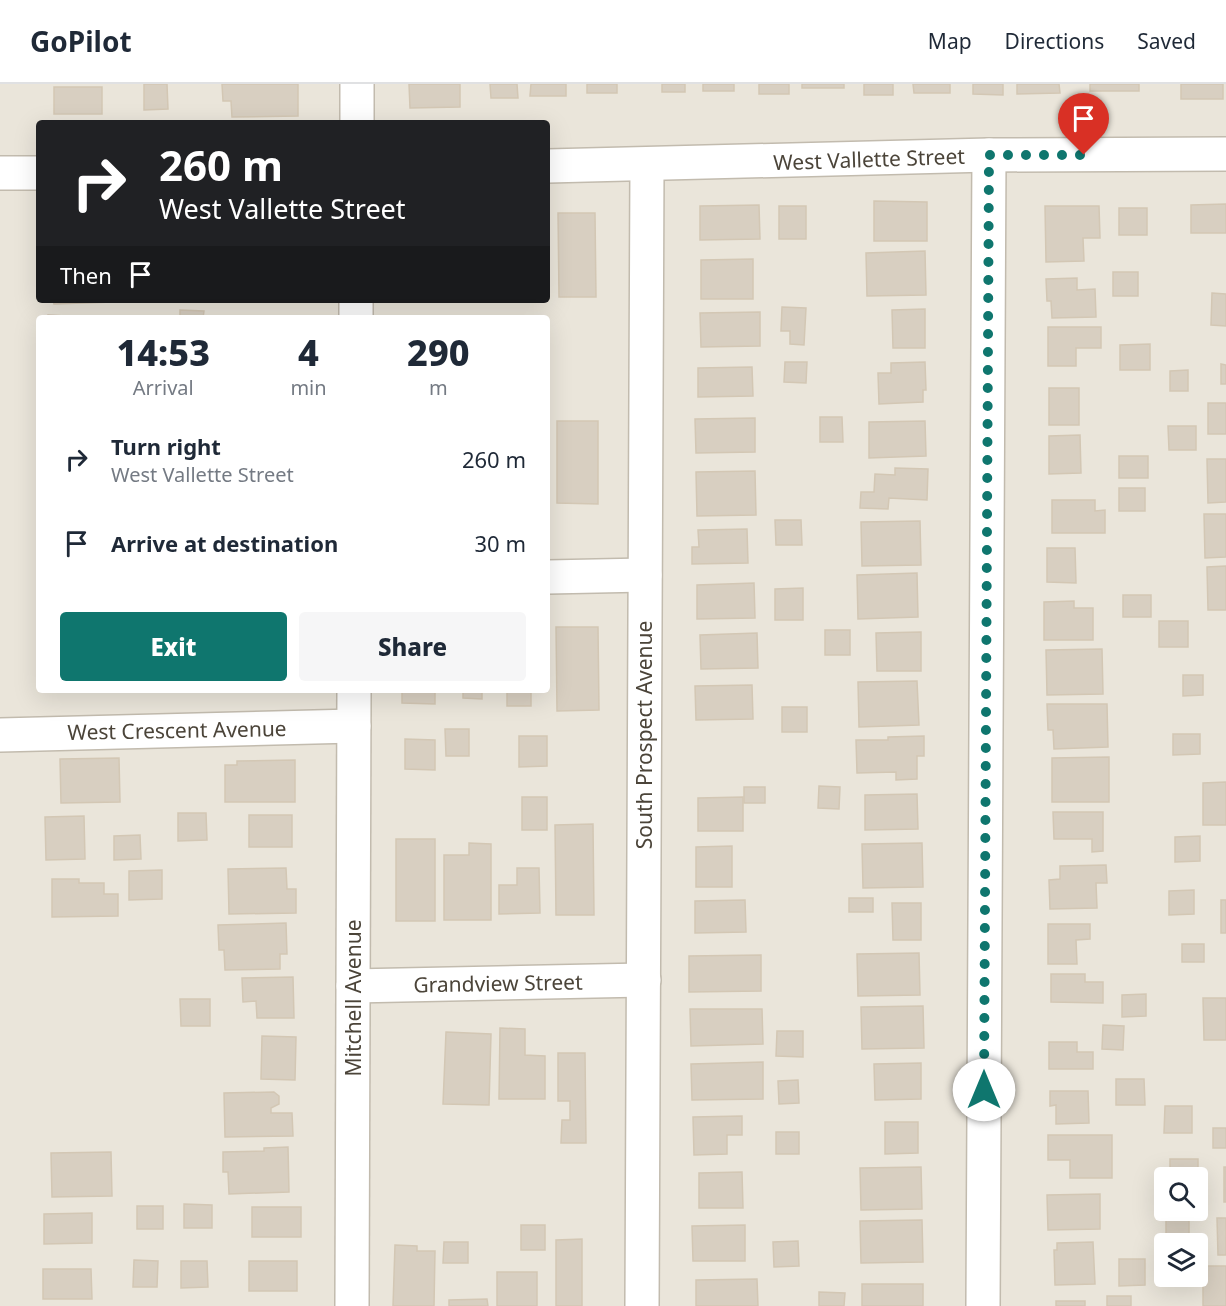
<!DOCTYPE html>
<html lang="en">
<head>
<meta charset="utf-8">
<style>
  body { margin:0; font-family:"Noto Sans",sans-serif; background:#f6f6f7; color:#1f2937; height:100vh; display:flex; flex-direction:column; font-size:22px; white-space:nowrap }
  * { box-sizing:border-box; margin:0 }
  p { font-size:20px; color:#747a83 }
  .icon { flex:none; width:33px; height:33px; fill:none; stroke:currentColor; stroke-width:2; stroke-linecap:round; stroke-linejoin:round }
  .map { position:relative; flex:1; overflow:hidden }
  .sheet { position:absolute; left:36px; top:231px; width:514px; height:378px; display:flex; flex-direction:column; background:#fff; border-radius:6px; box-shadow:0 6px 24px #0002 }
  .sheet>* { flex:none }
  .hud { position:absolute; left:36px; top:36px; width:514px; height:183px; border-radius:6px; box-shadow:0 6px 24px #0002; background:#202124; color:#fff; overflow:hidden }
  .buttons { position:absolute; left:1154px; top:1083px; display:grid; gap:12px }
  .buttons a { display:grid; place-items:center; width:54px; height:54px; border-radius:6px; background:#fff; box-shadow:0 6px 24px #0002; font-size:30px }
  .pin { position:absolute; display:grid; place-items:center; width:51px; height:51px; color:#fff; margin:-62px -26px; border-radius:50% 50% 50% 0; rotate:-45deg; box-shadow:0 0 6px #0007 }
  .pin .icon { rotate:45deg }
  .me { position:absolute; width:66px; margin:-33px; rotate:0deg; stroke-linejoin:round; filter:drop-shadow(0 0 4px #0008) }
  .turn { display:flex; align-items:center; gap:21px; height:126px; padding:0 24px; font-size:27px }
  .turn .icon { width:78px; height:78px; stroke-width:2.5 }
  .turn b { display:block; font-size:42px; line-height:51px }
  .then { display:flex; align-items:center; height:57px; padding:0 24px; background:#0003; gap:12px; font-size:22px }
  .eta { display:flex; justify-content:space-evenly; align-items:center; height:102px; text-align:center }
  .eta b { font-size:36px; font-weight:800; line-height:42px }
  .button { display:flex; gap:12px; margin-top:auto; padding:12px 24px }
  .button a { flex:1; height:69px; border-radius:6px; background:#0f766e; color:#fff; font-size:24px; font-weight:800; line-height:69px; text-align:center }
  .button a+a { background:#f6f6f7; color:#1f2937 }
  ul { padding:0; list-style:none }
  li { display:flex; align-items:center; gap:18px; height:84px; padding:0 24px }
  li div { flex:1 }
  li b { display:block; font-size:22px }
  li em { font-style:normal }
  header { display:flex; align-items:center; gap:36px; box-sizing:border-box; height:84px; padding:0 30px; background:#fff; border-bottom:2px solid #e0e1e3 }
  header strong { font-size:28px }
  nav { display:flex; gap:33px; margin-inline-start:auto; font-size:21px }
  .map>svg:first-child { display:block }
</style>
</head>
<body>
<header>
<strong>GoPilot</strong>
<nav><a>Map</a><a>Directions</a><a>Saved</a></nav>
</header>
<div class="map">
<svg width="1226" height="1222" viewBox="0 0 1226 1222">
  <rect width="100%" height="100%" fill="#f6f3ec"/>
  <!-- residential -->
  <g fill="#eae5da" fill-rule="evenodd">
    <path d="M0 0H349L350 39H39V80L0 81Z"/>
    <path d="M365 0H1226V63L548 77V39H364Z"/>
    <path d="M1226 78V1222H362L365 606H548V234H366V216H548V89ZM1164 1094H1197V1126H1164ZM1164 1160H1197V1192H1164Z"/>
    <path d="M0 98H39V216H347V234H39V606H346L344 1222H0Z"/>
  </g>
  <!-- building -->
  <g fill="#d8cfc1" stroke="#d3c7b4" stroke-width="1.5">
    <path d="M144 0H167L168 25 144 26Z"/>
    <path d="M222 0H298V32L232 33 231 17H223Z"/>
    <path d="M409 0H460V23L410 24Z"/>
    <path d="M490 0H517L518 14H491Z"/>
    <path d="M531 0H566V12H530Z"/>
    <rect x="587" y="0" width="30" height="9"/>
    <rect x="662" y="0" width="23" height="8"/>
    <rect x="703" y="0" width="31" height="7"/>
    <rect x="759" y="0" width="30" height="10"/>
    <rect x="802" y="0" width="42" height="4"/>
    <rect x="864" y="0" width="29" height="11"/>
    <path d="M913 0H950V9H914Z"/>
    <path d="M973 0H1003V11L973 10Z"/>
    <path d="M1017 0H1059L1060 9 1017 10Z"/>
    <rect x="1090" y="0" width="49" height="7"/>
    <rect x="1181" y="0" width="42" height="15"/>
    <rect x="54" y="3" width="48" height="27"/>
    <path d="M874 117 927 118V157H874Z"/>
    <path d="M1226 120V149H1191V121Z"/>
    <path d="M759 121 760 155 700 156V122Z"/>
    <rect x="779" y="122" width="27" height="33"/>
    <path d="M1045 122H1099L1100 154H1083L1084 177 1046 178Z"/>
    <rect x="1119" y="124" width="28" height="27"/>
    <path d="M558 129H595L596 213H559Z"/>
    <path d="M925 167 926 211 867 212 866 169Z"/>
    <path d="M753 175V215H701V176Z"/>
    <rect x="1113" y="188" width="25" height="24"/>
    <path d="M1077 194V206L1095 205 1096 233 1052 234 1051 217H1047L1046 195Z"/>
    <path d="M1212 209 1226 210V242L1211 241Z"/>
    <path d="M53 216H113V218L54 220Z"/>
    <path d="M782 223 806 224 804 261 790 260V247H781Z"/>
    <path d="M925 225V264H893L892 226Z"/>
    <path d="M180 226 204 227 203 234H180Z"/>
    <path d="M760 228V262L701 263 700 229Z"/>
    <path d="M48 231 84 233V234H48Z"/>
    <rect x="236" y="233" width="62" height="1"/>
    <path d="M1048 243H1101V264H1076V282H1048Z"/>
    <path d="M1150 260V286H1120V261Z"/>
    <path d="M785 278H807L806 299 784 298Z"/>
    <path d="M925 278 926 306H923V318L879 320 878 289H891V279Z"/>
    <path d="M1221 280 1226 281V300H1221Z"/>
    <path d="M752 283 753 312 698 313V284Z"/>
    <path d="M1188 286V307H1170V287Z"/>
    <rect x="1049" y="304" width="30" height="37"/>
    <rect x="1208" y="319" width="18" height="31"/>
    <path d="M820 333H842L843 358H820Z"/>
    <path d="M755 334V368L696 369 695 335Z"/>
    <path d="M557 337H598V420L557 419Z"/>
    <path d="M925 337 926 372 869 374V338Z"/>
    <path d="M1168 342H1196V366H1169Z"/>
    <path d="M1080 351 1081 389 1049 390V352Z"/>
    <rect x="1119" y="372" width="29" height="22"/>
    <path d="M1207 375H1226V418L1208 419Z"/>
    <path d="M895 384 928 385 927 416 889 414 888 425 860 424 861 408H874L875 390 895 391Z"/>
    <path d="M755 387 756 431 697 432 696 388Z"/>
    <rect x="1119" y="404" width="26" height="23"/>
    <path d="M1052 416H1095V427L1105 426V449H1052Z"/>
    <path d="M1204 430H1226V473L1205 474Z"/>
    <path d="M775 436H801L802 461H776Z"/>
    <path d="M920 437 921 481 862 482 861 438Z"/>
    <path d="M747 445 748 479 692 480V463H699L698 446Z"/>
    <path d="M1047 464H1075L1076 499 1047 498Z"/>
    <path d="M1226 482V526H1208L1207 483Z"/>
    <path d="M917 489 918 533 858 535 857 491Z"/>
    <path d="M754 499 755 534 697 535V501Z"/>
    <path d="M803 504V536H775V505Z"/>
    <rect x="1123" y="511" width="28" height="22"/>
    <path d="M1074 517V524H1093V556H1044V518Z"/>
    <rect x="1159" y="537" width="29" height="26"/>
    <path d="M556 543H598L599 626 557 627Z"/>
    <rect x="825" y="546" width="25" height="25"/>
    <path d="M921 548V587H877L876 549Z"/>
    <path d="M757 549 758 584 701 585 700 551Z"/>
    <path d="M1102 565 1103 610 1047 611 1046 566Z"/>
    <path d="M1183 591H1203V611L1183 612Z"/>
    <path d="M917 597 919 641 859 643 858 598Z"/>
    <path d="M752 601 753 635 696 636 695 602Z"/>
    <path d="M402 606H435V620L402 619Z"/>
    <path d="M447 606H482V615L463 614V608H447Z"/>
    <path d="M507 606H539V607H531V622H507Z"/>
    <path d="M1047 620H1107L1108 663 1054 665 1053 646H1048Z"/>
    <rect x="782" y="623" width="25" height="25"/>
    <path d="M445 645H469V672H446Z"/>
    <path d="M1173 650H1200V670L1173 671Z"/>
    <path d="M519 652H547V682L519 683Z"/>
    <path d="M924 652V672H917V695L896 696V688L857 689 856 656H888V653Z"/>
    <path d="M405 655 435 656V686L405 685Z"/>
    <path d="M1109 673V718H1052V674Z"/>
    <path d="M119 674 120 718 61 719 60 675Z"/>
    <path d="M295 676V718H225V681H237V677Z"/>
    <path d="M1226 698V741H1203V699Z"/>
    <path d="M819 702 840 703 839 725 818 724Z"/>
    <rect x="744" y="703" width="21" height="16"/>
    <path d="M917 710 918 745 865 746V711Z"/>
    <rect x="522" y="713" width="25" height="33"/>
    <path d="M743 713V747H698V714Z"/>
    <path d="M1053 728H1103V767L1092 768V755H1054Z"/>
    <path d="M178 729H206L207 756 178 757Z"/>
    <rect x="249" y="731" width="43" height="32"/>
    <path d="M84 732 85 775 46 776 45 733Z"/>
    <path d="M593 740 594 831H556L555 741Z"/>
    <path d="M140 751 141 775 114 776V752Z"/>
    <path d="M1200 752V777L1175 778V753Z"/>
    <rect x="396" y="755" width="39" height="82"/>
    <path d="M469 759 491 760V836H444V771H469Z"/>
    <path d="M922 759 923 803 863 804 862 760Z"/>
    <path d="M732 762V803H696V763Z"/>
    <path d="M1106 781 1107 799H1096L1097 824 1050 825 1049 796 1060 795V782Z"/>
    <path d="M286 784 287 805H296V829L229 830 228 785Z"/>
    <path d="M517 784H539L540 829 499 830V801H517Z"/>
    <path d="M162 786V815L129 816V787Z"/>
    <path d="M52 795H79V799H104V810H118V832L52 833Z"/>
    <path d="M1194 806V830L1169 831V807Z"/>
    <rect x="849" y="814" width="24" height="14"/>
    <path d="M745 816 746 848 695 849V817Z"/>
    <rect x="1221" y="816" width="5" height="33"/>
    <path d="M892 819H921V856H893Z"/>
    <path d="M286 839 287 870H280V885L225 886 224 866H219L218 841Z"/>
    <path d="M1048 840H1090V855L1076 856 1077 880H1048Z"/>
    <rect x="1182" y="860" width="22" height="18"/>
    <path d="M919 869 920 911 858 912 857 870Z"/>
    <path d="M761 871V907L689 908V872Z"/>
    <path d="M1051 890H1085V898H1103V919L1051 918Z"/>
    <path d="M293 893 294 934H257L256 917 243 918 242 894Z"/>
    <path d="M1146 910V932L1122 933V911Z"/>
    <path d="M1203 914H1226V956H1204Z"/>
    <path d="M180 915H210V942H181Z"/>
    <path d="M923 922 924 964 862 965 861 923Z"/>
    <path d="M690 925H762L763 960 691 962Z"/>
    <path d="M1103 941 1124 942 1123 966 1102 965Z"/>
    <path d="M500 944 525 945V971L545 972V1015H499Z"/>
    <path d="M777 947H803V973L776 972Z"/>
    <path d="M446 948 491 950 489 1021 443 1020Z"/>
    <path d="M262 952 296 953 295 996 261 995Z"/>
    <path d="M1049 958H1077V968H1093V985H1049Z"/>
    <path d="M558 969H585L586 1059H561L562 1036H570V1017H558Z"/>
    <path d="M763 978V1015L692 1016 691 980Z"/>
    <path d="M921 979V1015L875 1016 874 980Z"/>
    <path d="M1116 995H1144L1145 1021H1116Z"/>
    <path d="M798 996 799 1019 779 1020 778 997Z"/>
    <path d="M1050 1007H1088L1089 1039 1056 1040V1021L1050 1022Z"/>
    <path d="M274 1008 279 1012V1020L271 1024V1029H292L293 1052 225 1053 224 1009Z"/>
    <path d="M1165 1022H1192V1049H1164Z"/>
    <path d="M742 1032V1051H727V1070L694 1071 693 1033Z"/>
    <path d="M885 1038H918V1069L885 1070Z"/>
    <rect x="1213" y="1044" width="13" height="20"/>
    <rect x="776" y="1048" width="23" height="22"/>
    <path d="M1048 1051H1112V1094H1070V1076H1048Z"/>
    <path d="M288 1063 289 1108 229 1110 228 1088H223V1068L264 1067V1064Z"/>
    <path d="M111 1068 112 1112 52 1113 51 1069Z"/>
    <path d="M1170 1075H1198V1099L1197 1094H1170Z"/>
    <path d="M921 1083 922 1125 861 1126 860 1084Z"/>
    <rect x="1224" y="1083" width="2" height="35"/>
    <path d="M742 1088 743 1124H699V1089Z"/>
    <path d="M1100 1110V1145L1048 1146 1047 1111Z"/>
    <path d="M184 1120 212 1121V1144H184Z"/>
    <rect x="137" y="1122" width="26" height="23"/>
    <rect x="252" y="1123" width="49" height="30"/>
    <path d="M92 1129V1159L44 1160V1130Z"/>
    <rect x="1166" y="1131" width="23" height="23"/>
    <path d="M1217 1134H1226V1171H1218Z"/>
    <path d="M922 1136 923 1178 861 1179 860 1137Z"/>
    <rect x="521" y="1141" width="24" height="25"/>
    <path d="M745 1141V1177H693L692 1142Z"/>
    <path d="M582 1155V1222H556V1156Z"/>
    <path d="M798 1157 799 1182 774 1183 773 1158Z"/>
    <path d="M444 1158H468V1179H443Z"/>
    <path d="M1093 1158 1095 1200 1055 1201 1054 1166H1057V1159Z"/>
    <path d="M395 1161 417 1162V1167H435L434 1222H393Z"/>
    <path d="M1119 1175H1145V1201L1119 1202Z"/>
    <path d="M134 1176 158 1177 157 1203H133Z"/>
    <path d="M181 1177H207L208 1203 181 1204Z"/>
    <rect x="249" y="1177" width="48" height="30"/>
    <rect x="1203" y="1182" width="23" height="40"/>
    <path d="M43 1185H91L92 1215H43Z"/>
    <rect x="497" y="1188" width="40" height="34"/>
    <path d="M757 1195 758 1222H696V1196Z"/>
    <rect x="862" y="1200" width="61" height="22"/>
    <path d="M819 1208 845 1209 844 1222H819Z"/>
    <rect x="1107" y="1212" width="24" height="10"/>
    <path d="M487 1215 488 1222H449V1216Z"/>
    <rect x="1056" y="1217" width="29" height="5"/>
  </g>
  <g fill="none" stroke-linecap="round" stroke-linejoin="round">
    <defs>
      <g id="minor">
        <path d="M357 0V39"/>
        <path d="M548 82 989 71 1226 70"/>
        <path d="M0 89H39"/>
        <path d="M356 234V216"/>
        <path d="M548 493 645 491"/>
        <path d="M0 651 354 642"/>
        <path d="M353 902 644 896"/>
        <path d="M352 1222 354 606"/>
        <path d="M642 1222 647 81"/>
        <path d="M983 1222 989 71"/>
      </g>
    </defs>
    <!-- minor casing -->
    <use href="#minor" stroke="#c2bbae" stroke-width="36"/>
    <!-- minor -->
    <use href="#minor" stroke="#fff" stroke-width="33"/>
  </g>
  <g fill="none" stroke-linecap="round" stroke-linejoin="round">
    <!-- route -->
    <path stroke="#0f766e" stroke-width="10" stroke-dasharray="0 18" d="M984 1006 989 71H1084"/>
  </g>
  <g text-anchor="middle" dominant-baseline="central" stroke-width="4.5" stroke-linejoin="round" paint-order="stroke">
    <!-- street labels -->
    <g font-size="21" fill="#4b4439" stroke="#fff">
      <text transform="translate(869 75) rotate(-2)">West Vallette Street</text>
      <text transform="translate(177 646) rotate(-1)">West Crescent Avenue</text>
      <text transform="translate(644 651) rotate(-90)">South Prospect Avenue</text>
      <text transform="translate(498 899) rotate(-1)">Grandview Street</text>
      <text transform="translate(353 914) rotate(-90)">Mitchell Avenue</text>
    </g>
  </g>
</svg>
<div class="buttons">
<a><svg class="icon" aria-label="search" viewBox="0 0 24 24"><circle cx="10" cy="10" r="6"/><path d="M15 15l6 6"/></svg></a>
<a><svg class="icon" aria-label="layers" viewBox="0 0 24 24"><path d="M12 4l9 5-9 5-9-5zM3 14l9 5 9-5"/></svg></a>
</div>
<div class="pin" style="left:1084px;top:71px;background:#d93025"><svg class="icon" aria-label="arrive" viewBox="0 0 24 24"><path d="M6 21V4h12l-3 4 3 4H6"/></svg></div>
<svg class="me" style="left:984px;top:1006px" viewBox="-20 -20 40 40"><circle r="19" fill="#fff"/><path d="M0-13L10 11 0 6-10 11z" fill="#0f766e"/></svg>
<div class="hud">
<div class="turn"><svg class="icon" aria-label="right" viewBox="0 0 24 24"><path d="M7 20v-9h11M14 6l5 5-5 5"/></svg><div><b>260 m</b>West Vallette Street</div></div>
<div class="then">Then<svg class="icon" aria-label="arrive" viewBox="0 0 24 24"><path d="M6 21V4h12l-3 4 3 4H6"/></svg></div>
</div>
<section class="sheet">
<div class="eta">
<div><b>14:53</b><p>Arrival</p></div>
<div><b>4</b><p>min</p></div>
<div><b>290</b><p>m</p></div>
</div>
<ul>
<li><svg class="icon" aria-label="right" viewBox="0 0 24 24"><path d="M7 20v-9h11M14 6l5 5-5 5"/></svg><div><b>Turn right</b><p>West Vallette Street</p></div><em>260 m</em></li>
<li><svg class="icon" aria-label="arrive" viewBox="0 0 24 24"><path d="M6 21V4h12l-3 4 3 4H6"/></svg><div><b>Arrive at destination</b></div><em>30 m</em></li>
</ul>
<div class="button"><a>Exit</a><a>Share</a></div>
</section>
</div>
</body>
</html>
